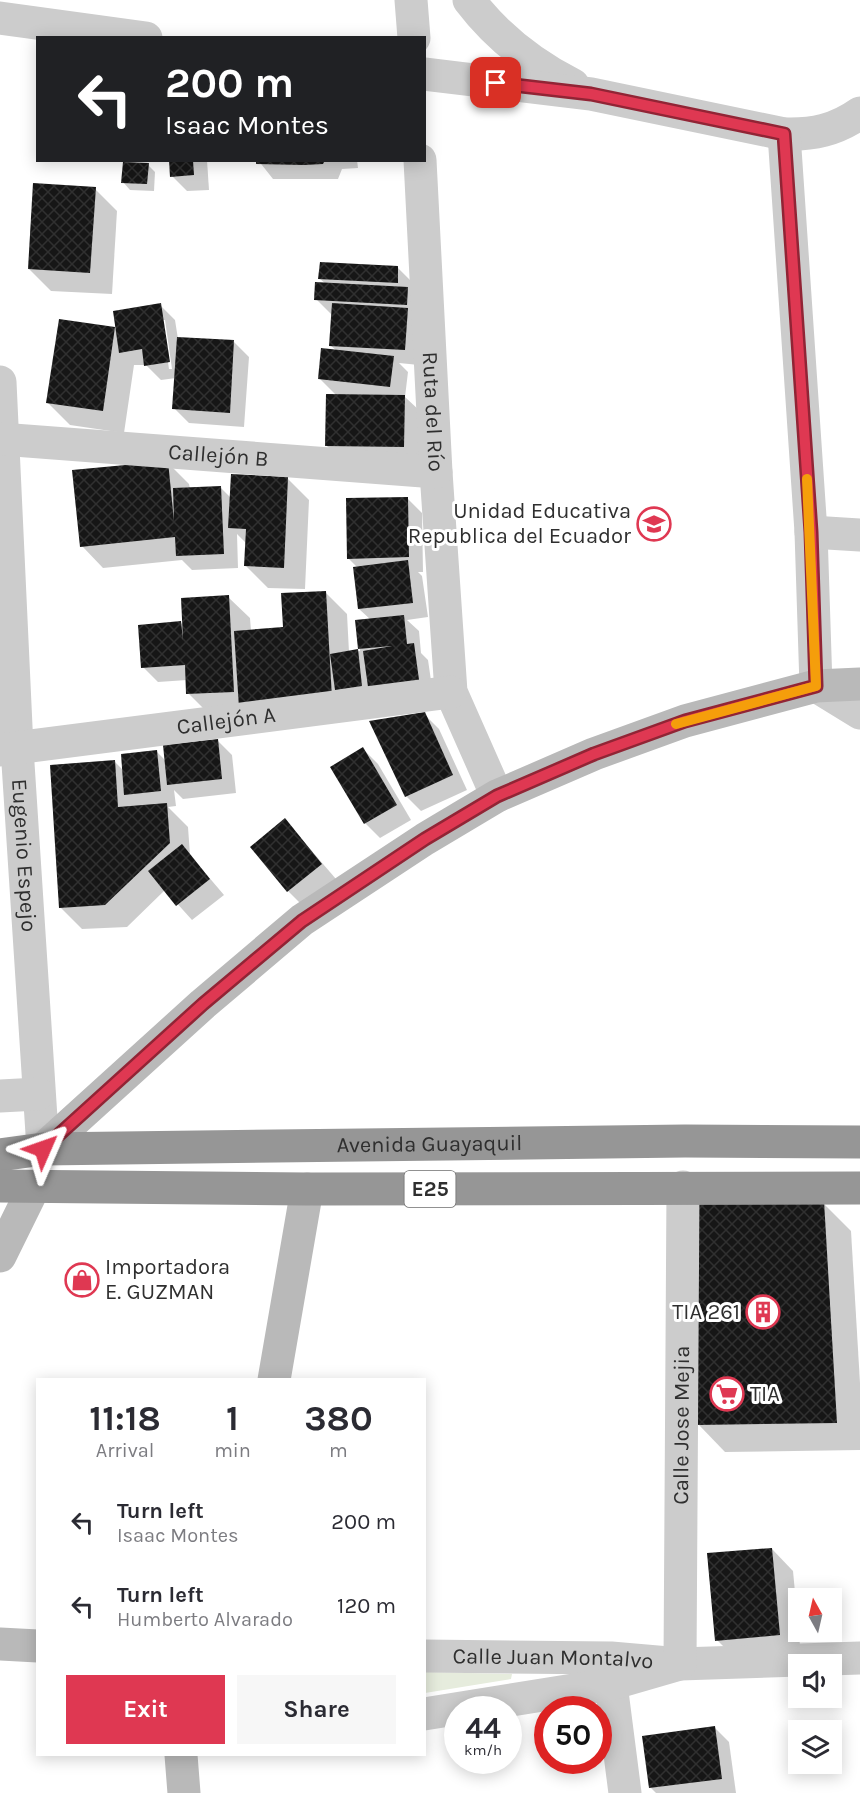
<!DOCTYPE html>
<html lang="en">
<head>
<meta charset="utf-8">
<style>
  body { margin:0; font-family:Karla,sans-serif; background:#f7f7f7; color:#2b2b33; height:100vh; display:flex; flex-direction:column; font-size:22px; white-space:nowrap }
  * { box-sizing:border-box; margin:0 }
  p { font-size:20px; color:#7c7c81 }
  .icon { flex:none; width:33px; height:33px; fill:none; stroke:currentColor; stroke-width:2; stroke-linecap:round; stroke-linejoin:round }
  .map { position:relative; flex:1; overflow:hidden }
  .details { position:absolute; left:36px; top:1378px; width:390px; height:378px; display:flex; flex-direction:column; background:#fff; border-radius:0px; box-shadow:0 3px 15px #0003 }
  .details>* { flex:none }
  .guide { position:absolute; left:36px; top:36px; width:390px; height:126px; border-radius:0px; box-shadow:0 3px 15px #0003; background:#202124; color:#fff; overflow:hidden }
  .needle { width:39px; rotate:352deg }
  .tools { position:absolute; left:788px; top:1588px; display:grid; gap:12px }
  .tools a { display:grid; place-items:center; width:54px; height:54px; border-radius:0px; background:#fff; box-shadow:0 3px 15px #0003; font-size:30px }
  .speed { position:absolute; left:444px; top:1696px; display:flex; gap:12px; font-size:30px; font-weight:700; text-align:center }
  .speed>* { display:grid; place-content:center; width:78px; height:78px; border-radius:50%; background:#fff; box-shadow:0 3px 15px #0003; line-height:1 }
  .speed small { font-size:15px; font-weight:400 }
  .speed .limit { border:9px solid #d22; background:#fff; color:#111 }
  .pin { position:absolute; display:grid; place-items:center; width:51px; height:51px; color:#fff; margin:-26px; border-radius:12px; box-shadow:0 3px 9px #0006 }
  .me { position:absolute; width:66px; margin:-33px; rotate:47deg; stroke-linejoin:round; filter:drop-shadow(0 0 4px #0008) }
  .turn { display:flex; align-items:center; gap:21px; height:126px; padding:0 30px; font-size:27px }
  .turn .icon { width:78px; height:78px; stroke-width:2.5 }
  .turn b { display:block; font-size:42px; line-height:51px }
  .eta { display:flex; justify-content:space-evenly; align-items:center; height:102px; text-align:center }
  .eta b { font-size:36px; font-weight:700; line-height:42px }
  .primary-button { display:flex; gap:12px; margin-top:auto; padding:12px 30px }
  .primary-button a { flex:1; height:69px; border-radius:0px; background:#df3852; color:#fff; font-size:24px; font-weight:700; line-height:69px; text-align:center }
  .primary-button a+a { background:#f7f7f7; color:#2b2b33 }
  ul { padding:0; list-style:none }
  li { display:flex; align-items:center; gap:18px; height:84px; padding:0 30px }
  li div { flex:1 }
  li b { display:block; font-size:22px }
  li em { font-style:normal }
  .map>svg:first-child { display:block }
</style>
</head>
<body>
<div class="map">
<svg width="860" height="1793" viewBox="0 0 860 1793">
  <defs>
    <pattern id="building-cross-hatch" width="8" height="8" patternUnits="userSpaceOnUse" patternTransform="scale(1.5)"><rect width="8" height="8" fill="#161616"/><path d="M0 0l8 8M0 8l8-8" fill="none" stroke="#303030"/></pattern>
  </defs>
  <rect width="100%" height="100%" fill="#fff"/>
  <!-- park -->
  <path fill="#e6ecdd" d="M425 1672 512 1674 511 1679 425 1693Z"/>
  <!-- shadow -->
  <g fill="#0003" fill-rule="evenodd">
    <path d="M171 160H207L209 190 187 191 172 176Z"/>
    <path d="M258 160H357L358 168 342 169 338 179H273Z"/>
    <path d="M148 165 155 172 154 191 130 190 123 182Z"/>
    <path d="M95 189 117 211 112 294 51 291 29 269Z"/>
    <path d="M398 268 413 283 419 365 399 363 408 372 405 397 420 411 419 462 341 460 326 445 336 395 319 378 337 351 330 345 332 315 316 299 326 284 320 279Z"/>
    <path d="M160 305 175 320 178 339 234 342 249 357 244 427 189 423 174 408 176 378 161 380 146 365H134L124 433 70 425 48 403 115 328 118 331ZM162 320H165L172 369H169Z"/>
    <path d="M167 462 189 484 190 489 220 487 231 498 287 478 309 500 305 589 268 588 246 566 247 544 237 534 238 568 192 570 182 560 103 568 82 546Z"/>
    <path d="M407 498 422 513 423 572H418L422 576 428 617 407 620 419 631 421 653 428 660 434 701 210 715 188 693 187 680 158 682 143 667 181 623 184 626 228 597 250 618 251 631 285 628 325 592 347 614 349 652 360 651 357 622 371 620 359 609 358 568 348 558Z"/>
    <path d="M424 714 439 729 467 790 421 811 406 796Z"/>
    <path d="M217 740 232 755 236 793 183 799 174 790 176 806 168 807 188 827 190 855 224 895 192 920 165 890 127 927 82 929 60 907 115 762 124 771 157 752 166 761Z"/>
    <path d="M363 749 378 764 411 820 380 838 365 823Z"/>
    <path d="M285 820 336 879 303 906 288 891Z"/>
    <path d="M823 1203 851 1231 860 1383V1450L725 1452 698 1424Z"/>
    <path d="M772 1549 793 1571 801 1656 739 1662 717 1640Z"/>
    <path d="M714 1727 729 1742 736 1793H656L651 1788Z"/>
  </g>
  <!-- building -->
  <g fill="url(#building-cross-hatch)">
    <path d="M169 160H193L194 175 170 177Z"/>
    <path d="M256 160H325L323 164 304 165 256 164Z"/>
    <path d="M123 162 149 163 147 184 121 183Z"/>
    <path d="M33 183 96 187 90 273 28 269Z"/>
    <path d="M320 262 398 266V283L318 279Z"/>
    <path d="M315 282 408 287 407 305 314 300Z"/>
    <path d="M161 303 170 362 144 366 142 349 119 353 113 311Z"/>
    <path d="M332 303 408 308 405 350 329 346Z"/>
    <path d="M59 319 115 327 103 411 46 403Z"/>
    <path d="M177 337 234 340 230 413 172 409Z"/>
    <path d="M321 348 394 356 390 387 318 379Z"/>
    <path d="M326 394 405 395 404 447 325 446Z"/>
    <path d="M168 461 174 521 173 488 221 486 224 554 176 556 175 537 80 547 72 470Z"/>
    <path d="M231 474 288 477 284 568 244 566 246 529 228 528Z"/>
    <path d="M408 497 409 557 347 559 346 498Z"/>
    <path d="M408 560 413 603 358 609 353 567Z"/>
    <path d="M326 591 332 698 239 708 234 631 283 627 281 593Z"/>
    <path d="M229 595 234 692 186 694 185 665 141 668 138 625 181 621 183 640 181 598Z"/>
    <path d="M404 615 407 644 414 643 420 687 369 694 363 651 392 646 358 649 355 620Z"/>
    <path d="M358 649 362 686 335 690 330 654Z"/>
    <path d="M425 712 453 775 405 797 369 721Z"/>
    <path d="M218 739 222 779 167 785 163 745Z"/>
    <path d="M363 747 397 805 364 824 330 767Z"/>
    <path d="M157 750 161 791 124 795 121 754Z"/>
    <path d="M115 760 118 807 167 803 170 843 105 905 59 908 50 765Z"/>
    <path d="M285 818 322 864 287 892 250 847Z"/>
    <path d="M182 844 210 879 176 906 148 871Z"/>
    <path d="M824 1201 837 1423 696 1425 697 1202Z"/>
    <path d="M772 1548 780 1635 715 1641 707 1553Z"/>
    <path d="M715 1726 722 1779 649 1788 642 1736Z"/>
  </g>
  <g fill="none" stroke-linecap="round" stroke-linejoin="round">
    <!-- street -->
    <g stroke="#ccc" stroke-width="33">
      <path d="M411 0 414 38"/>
      <path d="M469 0C497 37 532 64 573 85"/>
      <path d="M0 18 146 38"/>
      <path d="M424 74 591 94 784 134C813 135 836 130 860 113"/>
      <path d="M784 134 811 532 816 686 860 713"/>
      <path id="s1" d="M420 160 436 472 451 692 497 796"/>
      <path id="s2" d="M0 382 17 748 43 1149"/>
      <path id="s3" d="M0 439 436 472"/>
      <path d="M811 532 860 535"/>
      <path id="s4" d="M0 750 451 692"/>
      <path d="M0 1096 38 1094"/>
      <path id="s5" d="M424 1656 611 1658 680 1664 860 1658"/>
      <path d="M611 1684 625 1793"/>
      <path id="s6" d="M424 1714 611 1684 680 1664 683 1187"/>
    </g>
    <!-- secondary -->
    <g stroke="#b9b9b9" stroke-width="33">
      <path d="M43 1149 203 1004 302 920 425 839 497 796 594 754 685 721 816 686 860 684"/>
      <path d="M0 1256 34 1187"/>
      <path d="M274 1380 307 1189"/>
      <path d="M0 1644 38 1646"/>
      <path d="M181 1755 184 1793"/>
    </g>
    <!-- highway -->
    <g stroke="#969696" stroke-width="33">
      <path id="s7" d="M0 1155 43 1149 685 1141 860 1142"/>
      <path d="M0 1186 307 1189 860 1188"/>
    </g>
  </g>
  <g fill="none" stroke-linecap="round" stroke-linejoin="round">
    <defs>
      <path id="route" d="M43 1149 203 1004 302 921 425 839 497 796 594 754 685 721 816 686 811 532 784 134 591 94 496 83"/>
    </defs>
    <!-- route casing -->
    <use href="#route" stroke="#912435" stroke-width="15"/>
    <!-- route -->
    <use href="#route" stroke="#df3852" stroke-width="10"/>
    <!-- slow -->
    <path stroke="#f59e0b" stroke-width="10" d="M676 724 816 686 807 479"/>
  </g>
  <!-- icons -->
  <defs>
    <symbol id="university-ring" viewBox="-11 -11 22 22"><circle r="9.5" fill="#fff" stroke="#df3852" stroke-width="1.5"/><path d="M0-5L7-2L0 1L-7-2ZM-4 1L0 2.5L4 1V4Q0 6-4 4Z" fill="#df3852"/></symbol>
    <symbol id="shop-ring" viewBox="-11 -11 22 22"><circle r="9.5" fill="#fff" stroke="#df3852" stroke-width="1.5"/><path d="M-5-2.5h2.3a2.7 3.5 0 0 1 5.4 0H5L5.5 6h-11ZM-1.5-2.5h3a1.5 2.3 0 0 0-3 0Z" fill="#df3852"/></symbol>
    <symbol id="building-ring" viewBox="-11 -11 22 22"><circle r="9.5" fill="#fff" stroke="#df3852" stroke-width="1.5"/><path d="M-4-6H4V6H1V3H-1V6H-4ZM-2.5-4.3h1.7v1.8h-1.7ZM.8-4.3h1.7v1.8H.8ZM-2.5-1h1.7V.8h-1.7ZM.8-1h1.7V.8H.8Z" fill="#df3852"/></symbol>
    <symbol id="supermarket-ring" viewBox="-11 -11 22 22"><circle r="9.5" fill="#fff" stroke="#df3852" stroke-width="1.5"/><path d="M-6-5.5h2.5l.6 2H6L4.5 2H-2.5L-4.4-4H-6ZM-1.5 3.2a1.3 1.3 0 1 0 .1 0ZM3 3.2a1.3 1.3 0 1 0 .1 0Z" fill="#df3852"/></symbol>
  </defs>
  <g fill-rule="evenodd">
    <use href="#university-ring" x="635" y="505" width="38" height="38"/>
    <use href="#shop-ring" x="63" y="1261" width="38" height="38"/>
    <use href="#building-ring" x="744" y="1293" width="38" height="38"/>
    <use href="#supermarket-ring" x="708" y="1375" width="38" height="38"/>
  </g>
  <g text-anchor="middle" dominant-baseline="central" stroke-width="6" stroke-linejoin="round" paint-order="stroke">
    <!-- shield labels -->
    <rect fill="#fff" stroke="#6d6d6d" stroke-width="1.5" x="404.5" y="1171" width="51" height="36" rx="4.5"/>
    <g font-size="21" font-weight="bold" fill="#2f2f2f">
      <text x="430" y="1189">E25</text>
    </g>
    <!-- street labels -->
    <g font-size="22" fill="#2f2f2f" stroke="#fff">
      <text stroke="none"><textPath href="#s1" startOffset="252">Ruta del Río</textPath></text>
      <text stroke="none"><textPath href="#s3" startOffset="219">Callejón B</textPath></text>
      <text stroke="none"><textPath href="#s4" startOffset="228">Callejón A</textPath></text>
      <text stroke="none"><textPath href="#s2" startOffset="474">Eugenio Espejo</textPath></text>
      <text stroke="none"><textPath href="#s7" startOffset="430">Avenida Guayaquil</textPath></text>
      <text stroke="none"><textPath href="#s6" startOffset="500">Calle Jose Mejia</textPath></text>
      <text stroke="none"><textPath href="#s5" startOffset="129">Calle Juan Montalvo</textPath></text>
    </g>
    <!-- poi labels -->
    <g font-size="22" fill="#2f2f2f" stroke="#fff" text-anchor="end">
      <text x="631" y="511">Unidad Educativa<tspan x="631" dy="25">Republica del Ecuador</tspan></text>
      <text x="105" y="1267" text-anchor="start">Importadora<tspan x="105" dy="25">E. GUZMAN</tspan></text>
      <text x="740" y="1312">TIA 261</text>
      <text x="750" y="1394" text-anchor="start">TIA</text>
    </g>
  </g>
</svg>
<div class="tools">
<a><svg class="needle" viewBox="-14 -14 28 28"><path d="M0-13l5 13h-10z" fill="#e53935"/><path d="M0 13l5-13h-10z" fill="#7c7c81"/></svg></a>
<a><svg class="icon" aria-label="sound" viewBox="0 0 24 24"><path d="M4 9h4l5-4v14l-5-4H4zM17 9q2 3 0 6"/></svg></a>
<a><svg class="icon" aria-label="layers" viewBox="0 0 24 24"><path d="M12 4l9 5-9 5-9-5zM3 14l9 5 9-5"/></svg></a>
</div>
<div class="speed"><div>44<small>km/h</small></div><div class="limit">50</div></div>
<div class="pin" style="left:496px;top:83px;background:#d93025"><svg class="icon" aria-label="arrive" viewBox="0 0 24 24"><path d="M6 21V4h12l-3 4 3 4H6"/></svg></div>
<svg class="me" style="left:43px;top:1149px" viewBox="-20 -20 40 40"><path d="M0-17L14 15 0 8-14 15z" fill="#df3852" stroke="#fff" stroke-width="4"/></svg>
<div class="guide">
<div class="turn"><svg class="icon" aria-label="left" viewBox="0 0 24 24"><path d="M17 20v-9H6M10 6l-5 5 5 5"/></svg><div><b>200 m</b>Isaac Montes</div></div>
</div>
<section class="details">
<div class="eta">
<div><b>11:18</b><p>Arrival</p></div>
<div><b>1</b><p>min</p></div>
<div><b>380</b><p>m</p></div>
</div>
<ul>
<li><svg class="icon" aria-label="left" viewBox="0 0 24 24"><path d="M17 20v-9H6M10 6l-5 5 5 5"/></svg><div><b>Turn left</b><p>Isaac Montes</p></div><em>200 m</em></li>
<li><svg class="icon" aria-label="left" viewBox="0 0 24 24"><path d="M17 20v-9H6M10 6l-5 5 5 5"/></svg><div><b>Turn left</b><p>Humberto Alvarado</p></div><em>120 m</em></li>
</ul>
<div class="primary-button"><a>Exit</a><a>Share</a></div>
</section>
</div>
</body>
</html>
